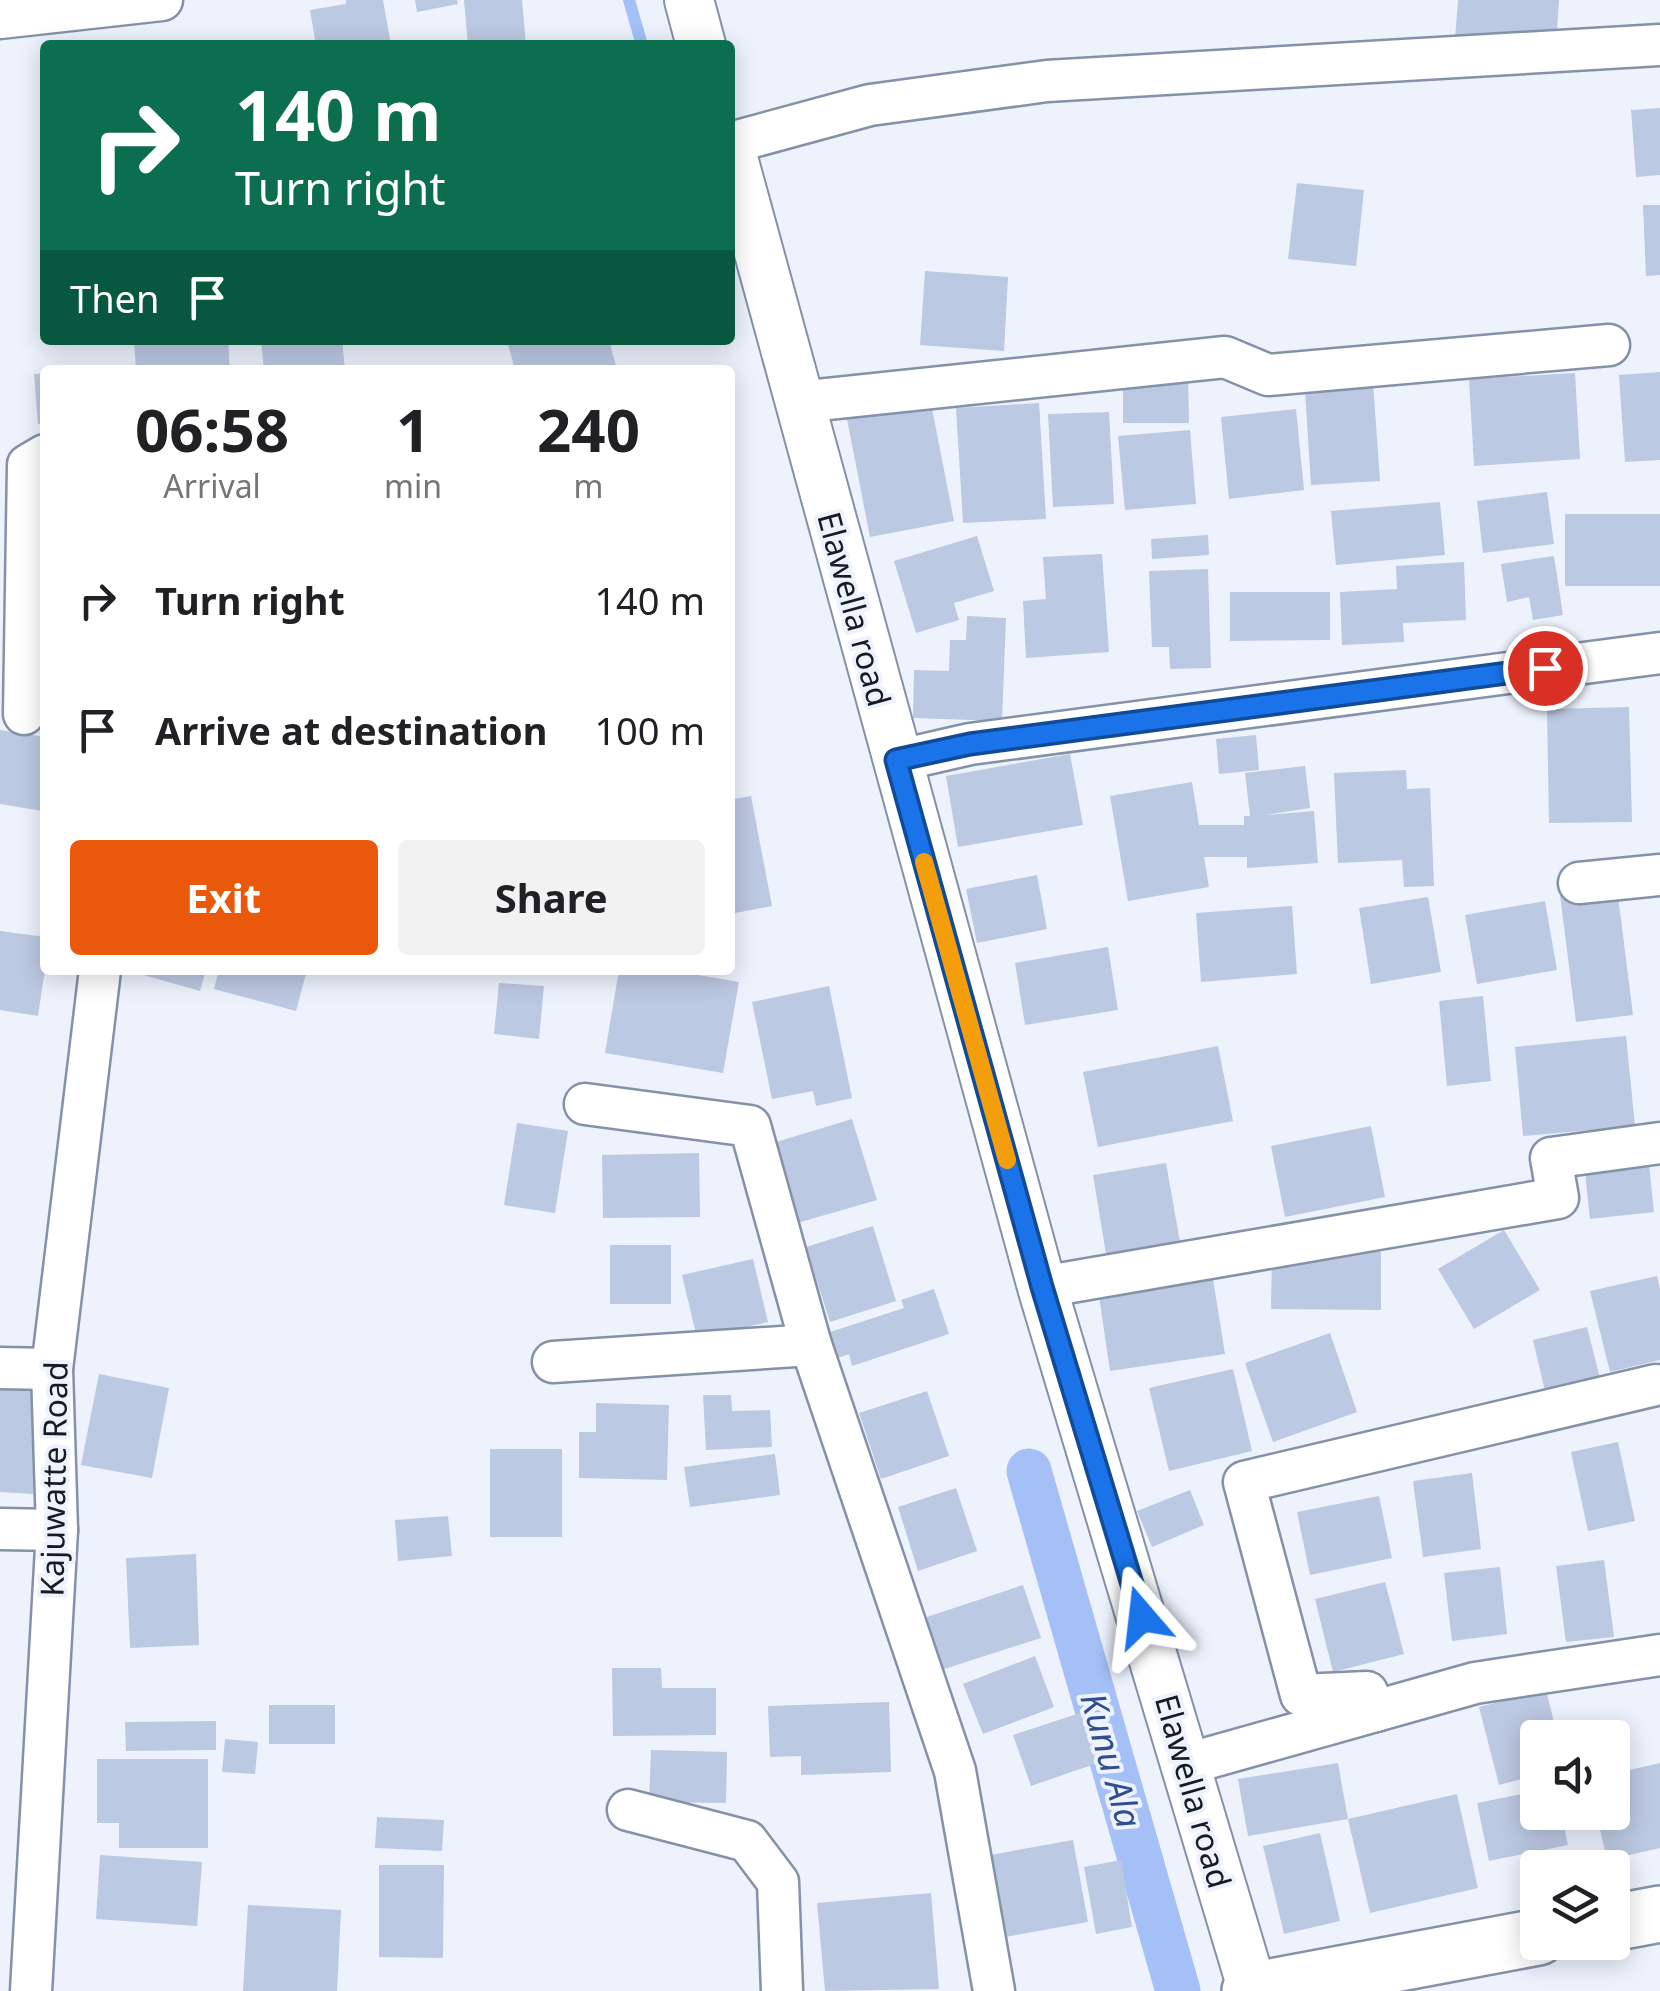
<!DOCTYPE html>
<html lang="en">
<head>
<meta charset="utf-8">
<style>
  body { margin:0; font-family:"Noto Sans",sans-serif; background:#f2f2f2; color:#202124; height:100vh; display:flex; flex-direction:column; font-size:38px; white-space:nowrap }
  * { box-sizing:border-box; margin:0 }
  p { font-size:32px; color:#757577 }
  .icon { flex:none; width:55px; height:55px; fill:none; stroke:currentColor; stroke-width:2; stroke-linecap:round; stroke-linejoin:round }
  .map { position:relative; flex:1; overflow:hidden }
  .details { position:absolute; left:40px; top:365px; width:695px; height:610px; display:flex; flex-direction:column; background:#fff; border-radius:10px; box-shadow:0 5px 25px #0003 }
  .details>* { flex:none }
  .top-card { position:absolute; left:40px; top:40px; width:695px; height:305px; border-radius:10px; box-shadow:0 5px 25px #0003; background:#0b6e4f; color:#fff; overflow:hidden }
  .fabs { position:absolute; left:1520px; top:1720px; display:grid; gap:20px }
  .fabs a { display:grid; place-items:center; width:110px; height:110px; border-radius:10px; background:#fff; box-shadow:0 5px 25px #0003; font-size:50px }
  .pin { position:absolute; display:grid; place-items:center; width:85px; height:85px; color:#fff; margin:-42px; border:5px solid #fff; border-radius:50%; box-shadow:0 2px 10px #0007 }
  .me { position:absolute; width:110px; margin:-55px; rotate:343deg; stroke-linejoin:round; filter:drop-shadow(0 0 8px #0008) }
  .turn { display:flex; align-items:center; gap:35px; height:210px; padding:0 30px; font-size:45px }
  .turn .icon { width:130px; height:130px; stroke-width:2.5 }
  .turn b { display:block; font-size:70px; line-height:85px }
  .then { display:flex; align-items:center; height:95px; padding:0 30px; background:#0003; gap:20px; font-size:38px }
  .eta { display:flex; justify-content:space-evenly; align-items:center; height:170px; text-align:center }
  .eta b { font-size:60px; font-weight:700; line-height:70px }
  .action { display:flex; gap:20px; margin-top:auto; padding:20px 30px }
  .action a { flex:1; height:115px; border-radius:10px; background:#ea580c; color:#fff; font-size:40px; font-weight:700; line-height:115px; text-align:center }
  .action a+a { background:#f2f2f2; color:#202124 }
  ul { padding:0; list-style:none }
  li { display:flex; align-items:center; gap:30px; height:130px; padding:0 30px }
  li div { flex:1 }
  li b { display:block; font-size:38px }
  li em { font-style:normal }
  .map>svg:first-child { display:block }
</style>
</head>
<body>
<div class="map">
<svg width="1660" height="1991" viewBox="0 0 1660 1991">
  <rect width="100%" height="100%" fill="#edf2fd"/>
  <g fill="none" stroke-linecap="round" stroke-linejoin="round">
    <!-- stream -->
    <path stroke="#a4c0f7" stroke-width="12" d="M629 0 642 45"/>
    <!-- canal -->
    <path stroke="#a4c0f7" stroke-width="45" d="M1029 1471 1178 1991"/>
  </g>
  <!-- building -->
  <g fill="#bcc9e2">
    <path d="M346 0H383L391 45H316L310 10 346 4Z"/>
    <path d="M415 0H457L458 4 417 12Z"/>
    <path d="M464 0H522L526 45H468Z"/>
    <path d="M1458 0H1559L1556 46 1455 39Z"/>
    <path d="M1660 108V175L1636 177 1631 110Z"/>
    <path d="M1297 183 1364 190 1356 266 1288 259Z"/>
    <path d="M1643 205H1660V275L1646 276Z"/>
    <path d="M925 271 1008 277 1004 351 920 345Z"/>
    <path d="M134 340H228L230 370H136Z"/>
    <path d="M261 340H342L345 370H264Z"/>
    <path d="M507 340H609L617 370H515Z"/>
    <path d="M1372 369 1380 481 1311 485 1304 374Z"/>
    <path d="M1660 372V460L1625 462 1619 375Z"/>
    <path d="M45 373V424H38L34 374Z"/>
    <path d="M1575 373 1580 459 1474 466 1469 379Z"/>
    <path d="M1188 374 1189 423H1123V375Z"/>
    <path d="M930 398 954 521 870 537 846 414Z"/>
    <path d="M1039 403 1046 519 963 523 956 408Z"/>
    <path d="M1296 409 1304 490 1229 499 1221 417Z"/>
    <path d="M1109 412 1114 504 1053 507 1048 414Z"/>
    <path d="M1190 430 1196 504 1125 510 1118 436Z"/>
    <path d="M1547 492 1554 544 1483 553 1477 501Z"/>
    <path d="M1440 502 1445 555 1336 565 1331 511Z"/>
    <rect x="1565" y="514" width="95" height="72"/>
    <path d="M1208 535 1209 555 1152 559 1151 539Z"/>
    <path d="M977 536 994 591 954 603 959 620 916 633 894 561Z"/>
    <path d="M1102 554 1109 652 1026 658 1023 601 1046 599 1043 557Z"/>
    <path d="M1554 556 1563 615 1533 620 1529 597 1507 602 1501 564Z"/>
    <path d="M1464 562 1466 620 1403 623 1404 642 1342 645 1340 592 1397 589 1396 566Z"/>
    <path d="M1208 569 1211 668 1170 669 1169 647H1152L1149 571Z"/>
    <path d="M1230 592H1330V640L1230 641Z"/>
    <path d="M967 616 1006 618 1002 721 913 718 914 670 949 671 950 640H966Z"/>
    <path d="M1629 707 1632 822 1549 823 1547 709Z"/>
    <path d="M0 730 45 737 43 811 0 804Z"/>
    <path d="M1256 735 1259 770 1219 774 1216 739Z"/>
    <path d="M1070 754 1083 825 958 847 946 776Z"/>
    <path d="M1305 766 1310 808 1266 815 1314 811 1318 863 1247 868V857H1204L1209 887 1128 901 1110 796 1192 782 1199 825H1244V816H1250L1245 773Z"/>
    <path d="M1406 770 1407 789 1430 788 1434 886 1404 887 1402 860 1338 863 1334 773Z"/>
    <path d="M751 796 772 906 730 914V800Z"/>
    <path d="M1037 875 1047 929 977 943 966 889Z"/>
    <path d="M1616 880 1633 1015 1576 1022 1559 887Z"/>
    <path d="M1428 897 1441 972 1371 984 1359 908Z"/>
    <path d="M1545 901 1557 970 1477 984 1465 915Z"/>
    <path d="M1292 906 1297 974 1201 982 1196 913Z"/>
    <path d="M0 931 45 937V969L38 1016 0 1010Z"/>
    <path d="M1108 947 1118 1010 1025 1025 1015 963Z"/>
    <path d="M126 970H206L200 991Z"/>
    <path d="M219 970H307L296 1011 214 989Z"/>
    <path d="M619 970H669L739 982 723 1073 605 1053Z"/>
    <path d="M499 983 544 986 539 1039 494 1034Z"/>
    <path d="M829 986 852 1098 816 1106 813 1091 772 1099 752 1002Z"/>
    <path d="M1483 996 1491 1081 1447 1086 1439 1001Z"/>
    <path d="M1626 1036 1635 1126 1523 1136 1515 1047Z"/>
    <path d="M1218 1046 1233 1121 1098 1147 1083 1072Z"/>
    <path d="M852 1119 877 1200 787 1226 763 1146Z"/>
    <path d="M517 1123 568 1131 555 1213 504 1205Z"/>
    <path d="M1371 1126 1385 1197 1285 1217 1271 1146Z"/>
    <path d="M699 1153 700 1217 603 1218 602 1155Z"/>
    <path d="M1166 1163 1180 1242 1106 1254 1093 1175Z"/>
    <path d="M1649 1164 1654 1212 1590 1219 1585 1172Z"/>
    <path d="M873 1226 896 1301 830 1322 806 1247Z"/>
    <path d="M1504 1230 1540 1290 1474 1329 1438 1269Z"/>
    <rect x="610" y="1245" width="61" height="59"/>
    <path d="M1272 1252H1381V1310L1271 1309Z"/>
    <path d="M753 1259 768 1322 697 1338 682 1275Z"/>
    <path d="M1657 1276 1660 1289V1360L1610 1372 1590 1291Z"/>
    <path d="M1213 1279 1225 1354 1110 1371 1099 1296Z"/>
    <path d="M934 1289 949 1334 852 1366 849 1354 832 1360 824 1334 904 1308 901 1300Z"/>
    <path d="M1587 1327 1600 1378 1545 1391 1533 1340Z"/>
    <path d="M1330 1333 1357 1412 1273 1442 1245 1363Z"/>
    <path d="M1233 1369 1252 1451 1169 1471 1149 1388Z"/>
    <path d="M99 1374 169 1388 152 1478 81 1465Z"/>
    <path d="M0 1385 38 1387 33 1494 0 1492Z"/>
    <path d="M927 1391 949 1456 881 1479 859 1413Z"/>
    <path d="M703 1395H731L732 1411 770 1410 772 1447 706 1450Z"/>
    <path d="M596 1403 669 1405 667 1480 579 1478V1432H596Z"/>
    <path d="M1618 1442 1635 1521 1588 1531 1571 1452Z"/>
    <rect x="490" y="1449" width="72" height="88"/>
    <path d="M775 1454 780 1495 690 1507 684 1467Z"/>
    <path d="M1472 1473 1481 1549 1423 1557 1413 1481Z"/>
    <path d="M956 1488 977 1551 918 1571 898 1507Z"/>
    <path d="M1190 1490 1204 1525 1152 1547 1137 1511Z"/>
    <path d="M1379 1496 1392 1558 1310 1575 1297 1512Z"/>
    <path d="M448 1516 452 1556 398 1561 395 1520Z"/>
    <path d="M196 1554 199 1645 130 1648 126 1558Z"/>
    <path d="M1604 1560 1614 1637 1566 1642 1556 1566Z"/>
    <path d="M1500 1567 1507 1634 1452 1641 1444 1573Z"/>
    <path d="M1385 1582 1404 1654 1333 1672 1315 1599Z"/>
    <path d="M1023 1585 1041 1638 941 1670 924 1618Z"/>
    <path d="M1035 1656 1054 1707 983 1734 963 1684Z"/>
    <path d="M612 1668H661L662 1688H716V1735L613 1736Z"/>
    <path d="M1546 1690 1558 1738H1538V1775L1499 1785 1479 1707Z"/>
    <path d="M889 1702 891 1772 801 1775V1756L770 1757 768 1706Z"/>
    <rect x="269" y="1705" width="66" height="39"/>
    <path d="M1089 1710 1106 1760 1031 1786 1013 1735Z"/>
    <path d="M216 1721V1750L126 1751 125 1722Z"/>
    <path d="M225 1739 258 1742 255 1774 222 1772Z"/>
    <path d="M651 1750 727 1752 726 1803 649 1802Z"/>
    <path d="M97 1759H208V1848H119V1823H97Z"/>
    <path d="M1338 1763 1348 1819 1248 1836 1238 1779Z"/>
    <path d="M1660 1763V1848L1607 1860 1596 1812H1612V1774Z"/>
    <path d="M1538 1791V1812H1561L1568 1845 1489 1861 1477 1803Z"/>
    <path d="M1457 1794 1478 1888 1370 1913 1348 1819Z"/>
    <path d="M377 1817 444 1820 442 1851 375 1848Z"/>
    <path d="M1320 1833 1340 1921 1284 1934 1263 1846Z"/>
    <path d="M1073 1840 1088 1922 1000 1938 985 1856Z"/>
    <path d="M100 1855 202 1862 197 1926 96 1919Z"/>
    <path d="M1121 1860 1132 1927 1096 1934 1084 1867Z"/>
    <path d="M379 1865H444L443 1958 379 1957Z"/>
    <path d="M931 1893 939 1989 825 1991 817 1903Z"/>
    <path d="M248 1905 341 1910 337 1991H243Z"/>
  </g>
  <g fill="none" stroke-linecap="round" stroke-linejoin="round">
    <defs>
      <g id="minor">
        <path d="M0 18 162 0"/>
        <path d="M730 143 870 105 1047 81 1660 45"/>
        <path d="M799 402 1225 357 1268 375 1609 345"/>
        <path d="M24 714 28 465 45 455"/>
        <path d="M896 761 970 744 1660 653"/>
        <path d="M1579 883 1660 875"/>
        <path d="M585 1104 750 1126 811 1345 955 1771 994 1991"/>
        <path d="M1042 1287 1558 1198 1551 1158 1660 1143"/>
        <path d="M553 1362 811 1345"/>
        <path d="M0 1368 52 1369"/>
        <path d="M0 1529 57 1530"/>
        <path d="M1376 1711 1367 1692 1301 1695 1244 1482 1656 1385"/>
        <path d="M1187 1764 1475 1683 1660 1655"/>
        <path d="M628 1810 747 1841 778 1882 782 1991"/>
        <path d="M31 1991 57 1530 52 1369 100 970"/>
      </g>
      <g id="tertiary">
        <path d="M689 0 701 45"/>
        <path d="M730 147 1042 1287 1253 1991"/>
      </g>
      <g id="secondary">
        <path d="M1612 1923 1660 1914"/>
        <path d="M1250 1991 1538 1937"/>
      </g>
    </defs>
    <!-- minor casing -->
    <use href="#minor" stroke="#8591a9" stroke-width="45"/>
    <!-- tertiary casing -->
    <use href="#tertiary" stroke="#8591a9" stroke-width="52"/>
    <!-- secondary casing -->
    <use href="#secondary" stroke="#8591a9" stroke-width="60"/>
    <!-- minor -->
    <use href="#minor" stroke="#fff" stroke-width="40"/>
    <!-- tertiary -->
    <use href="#tertiary" stroke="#fff" stroke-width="48"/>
    <!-- secondary -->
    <use href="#secondary" stroke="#fff" stroke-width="55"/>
  </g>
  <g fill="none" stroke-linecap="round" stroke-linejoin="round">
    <defs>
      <path id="route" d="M1142 1617 1042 1287 896 760 970 744 1545 668"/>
    </defs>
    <!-- route casing -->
    <use href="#route" stroke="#114b97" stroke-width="25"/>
    <!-- route -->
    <use href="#route" stroke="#1a73e8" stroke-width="18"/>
    <!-- slow -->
    <path stroke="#f59e0b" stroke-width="18" d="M924 862 1007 1160"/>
  </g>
  <g text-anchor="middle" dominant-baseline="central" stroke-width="8" stroke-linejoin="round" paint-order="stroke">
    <!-- street labels -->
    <g font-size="32" fill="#151a23" stroke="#edf2fd">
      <text transform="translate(855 609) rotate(75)">Elawella road</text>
      <text transform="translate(53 1479) rotate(-89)">Kajuwatte Road</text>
      <text transform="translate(1194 1791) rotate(74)">Elawella road</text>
    </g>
    <!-- water labels -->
    <g font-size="35" font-style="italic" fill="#2f4d8f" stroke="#edf2fd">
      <text transform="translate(1112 1760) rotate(74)">Kunu Ala</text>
    </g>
  </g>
</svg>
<div class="fabs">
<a><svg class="icon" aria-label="sound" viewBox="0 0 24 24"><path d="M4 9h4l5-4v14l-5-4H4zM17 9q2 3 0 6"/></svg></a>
<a><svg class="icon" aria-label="layers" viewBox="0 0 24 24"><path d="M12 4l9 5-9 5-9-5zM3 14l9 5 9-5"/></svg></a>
</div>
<div class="pin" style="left:1545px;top:668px;background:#d93025"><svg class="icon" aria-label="arrive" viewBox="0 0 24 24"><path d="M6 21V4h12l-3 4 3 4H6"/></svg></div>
<svg class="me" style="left:1142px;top:1617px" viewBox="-20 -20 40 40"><path d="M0-17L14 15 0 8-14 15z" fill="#1a73e8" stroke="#fff" stroke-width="4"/></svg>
<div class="top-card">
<div class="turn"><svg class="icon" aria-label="right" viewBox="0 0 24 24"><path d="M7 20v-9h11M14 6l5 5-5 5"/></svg><div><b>140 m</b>Turn right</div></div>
<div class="then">Then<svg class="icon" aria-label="arrive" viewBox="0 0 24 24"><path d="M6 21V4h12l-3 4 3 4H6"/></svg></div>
</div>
<section class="details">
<div class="eta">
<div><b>06:58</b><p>Arrival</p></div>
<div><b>1</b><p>min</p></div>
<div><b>240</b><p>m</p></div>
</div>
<ul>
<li><svg class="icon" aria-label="right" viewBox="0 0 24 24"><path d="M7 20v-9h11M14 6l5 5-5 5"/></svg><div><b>Turn right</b></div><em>140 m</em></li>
<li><svg class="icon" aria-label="arrive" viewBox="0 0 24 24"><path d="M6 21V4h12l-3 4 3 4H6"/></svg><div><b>Arrive at destination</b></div><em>100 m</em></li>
</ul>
<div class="action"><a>Exit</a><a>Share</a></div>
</section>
</div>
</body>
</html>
